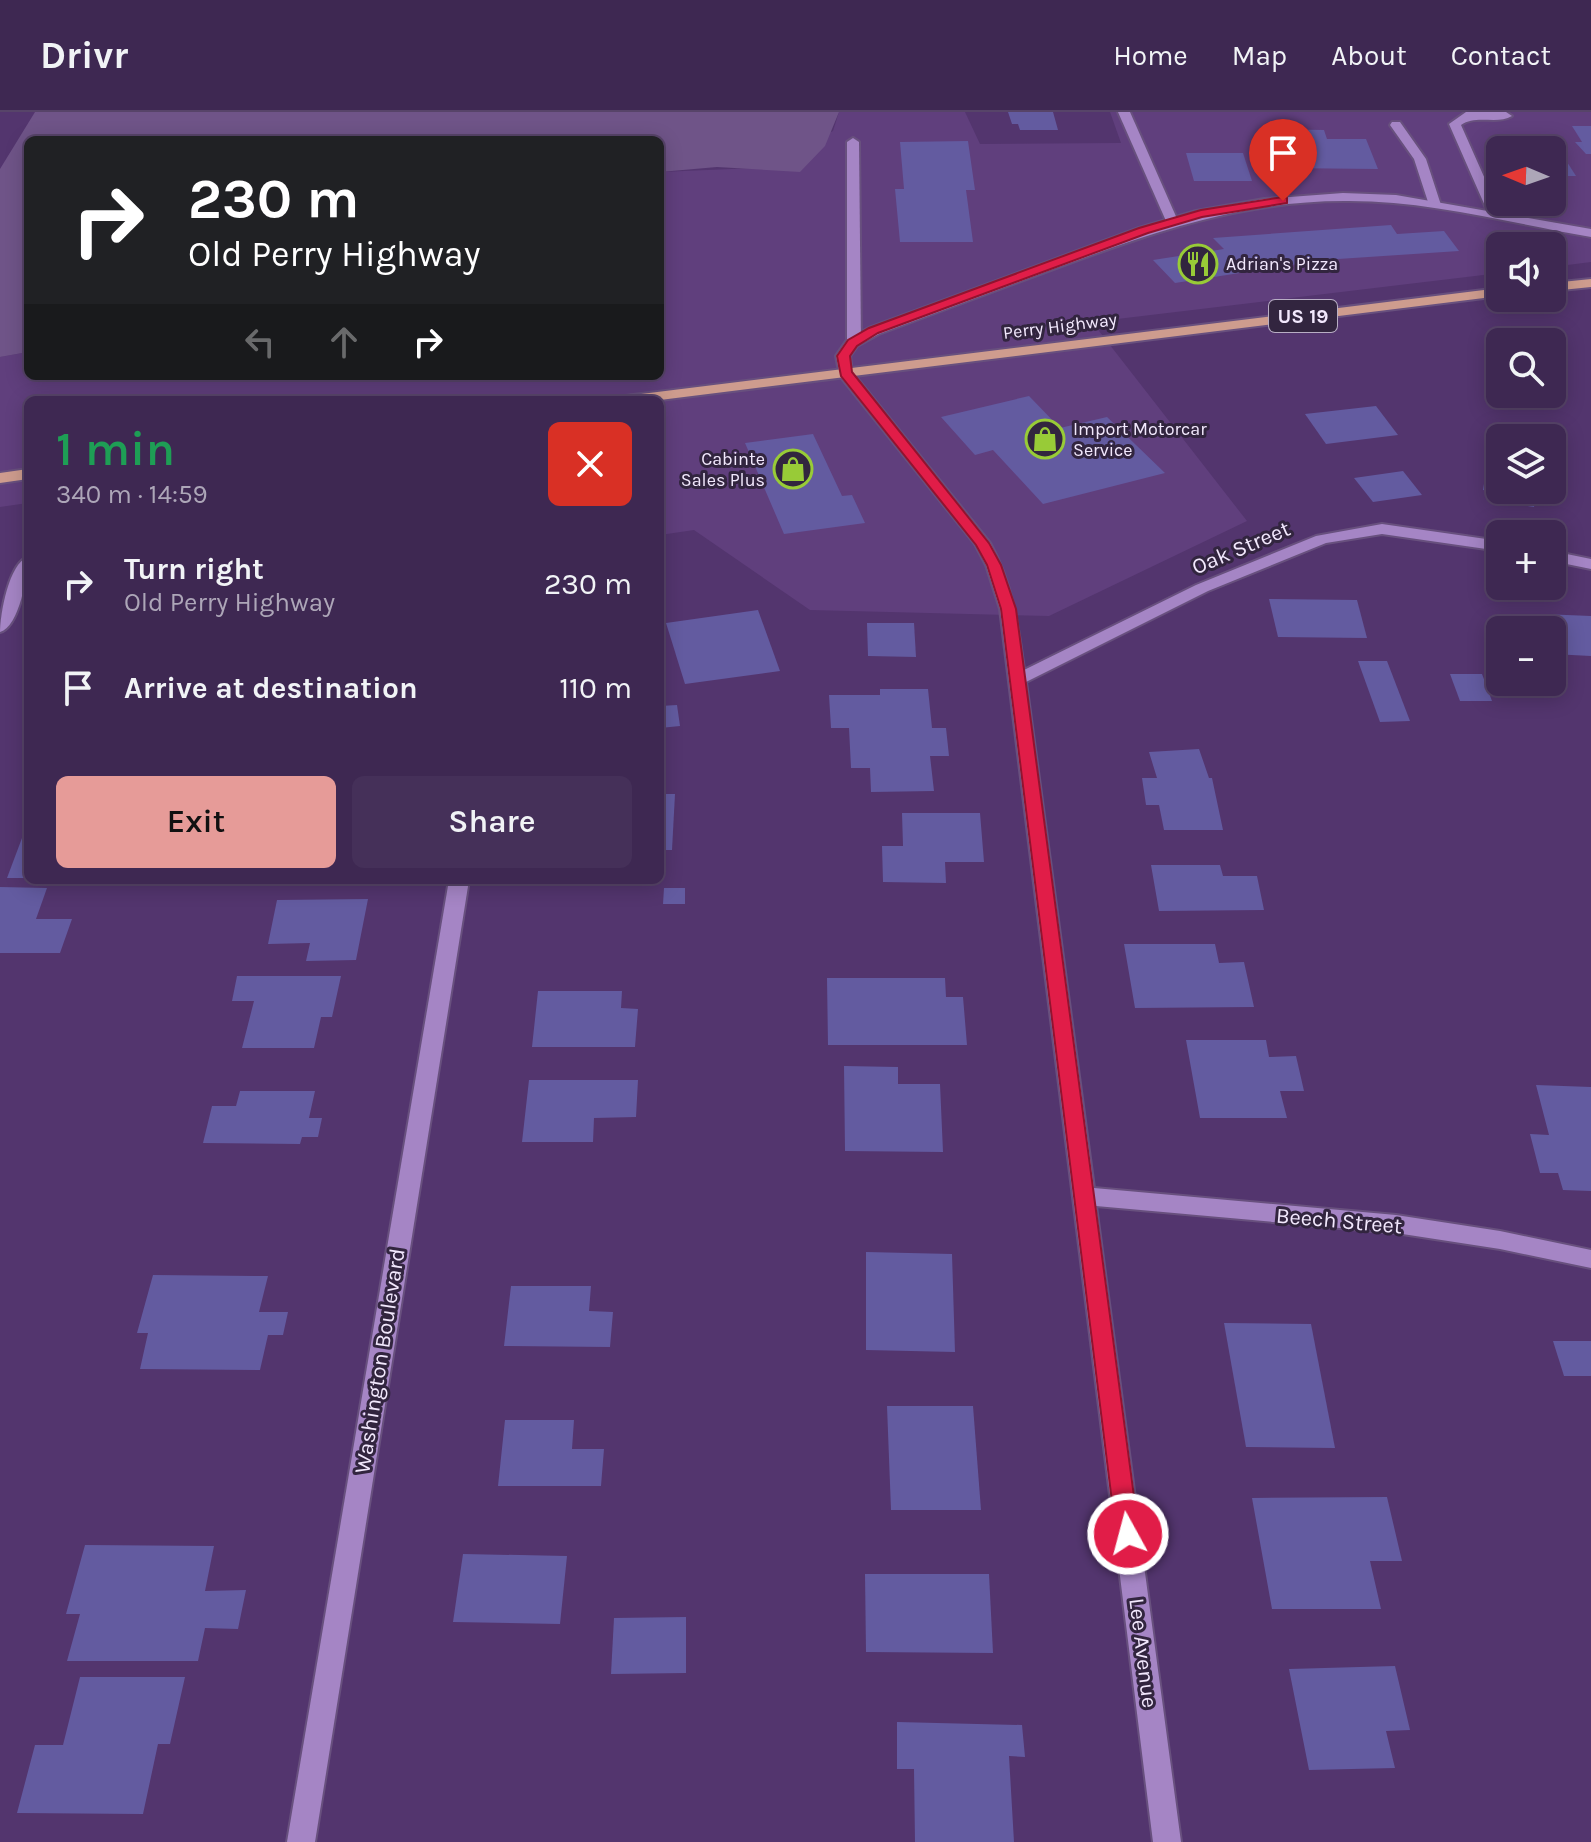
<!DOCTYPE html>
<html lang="en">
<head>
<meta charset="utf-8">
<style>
  body { margin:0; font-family:Karla,sans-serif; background:#453059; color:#f1f3f6; height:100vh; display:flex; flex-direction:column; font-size:30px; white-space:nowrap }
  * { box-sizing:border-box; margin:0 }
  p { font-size:26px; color:#ada6b8 }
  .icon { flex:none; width:44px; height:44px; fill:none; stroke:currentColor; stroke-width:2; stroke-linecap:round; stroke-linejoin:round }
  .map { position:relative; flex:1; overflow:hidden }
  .side { position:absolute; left:24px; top:284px; width:640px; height:488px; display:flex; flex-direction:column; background:#3e2852; border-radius:12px; box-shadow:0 4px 20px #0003,0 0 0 2px #574469 }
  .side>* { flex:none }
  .hud { position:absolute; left:24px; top:24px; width:640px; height:244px; border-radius:12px; box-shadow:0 4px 20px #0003,0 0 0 2px #574469; background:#202124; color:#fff; overflow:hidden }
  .needle { width:52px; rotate:272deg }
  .controls { position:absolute; left:1486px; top:24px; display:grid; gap:16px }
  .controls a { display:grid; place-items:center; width:80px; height:80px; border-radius:12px; background:#3e2852; box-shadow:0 4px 20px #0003,0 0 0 2px #574469; font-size:40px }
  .pin { position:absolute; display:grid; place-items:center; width:68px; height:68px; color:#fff; margin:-82px -34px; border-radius:50% 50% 50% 0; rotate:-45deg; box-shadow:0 0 8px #0007 }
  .pin .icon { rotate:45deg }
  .me { position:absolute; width:88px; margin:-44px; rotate:353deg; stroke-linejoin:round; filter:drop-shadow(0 0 6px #0008) }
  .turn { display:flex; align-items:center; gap:28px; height:168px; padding:0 32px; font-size:36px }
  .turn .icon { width:104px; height:104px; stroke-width:2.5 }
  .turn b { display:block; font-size:56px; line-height:68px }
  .lanes { display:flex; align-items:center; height:76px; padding:0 32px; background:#0003; justify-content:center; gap:40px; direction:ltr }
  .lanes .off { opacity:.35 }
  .round { display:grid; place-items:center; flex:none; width:84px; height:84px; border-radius:12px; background:#453059 }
  .head { display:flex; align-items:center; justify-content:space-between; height:136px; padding:0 32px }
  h1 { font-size:48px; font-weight:600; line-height:60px; color:#1e9e55 }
  .action { display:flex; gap:16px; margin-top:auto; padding:16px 32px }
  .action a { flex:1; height:92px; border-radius:12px; background:#e69b98; color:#111; font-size:32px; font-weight:600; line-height:92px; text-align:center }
  .action a+a { background:#453059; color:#f1f3f6 }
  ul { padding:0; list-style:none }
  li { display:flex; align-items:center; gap:24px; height:104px; padding:0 32px }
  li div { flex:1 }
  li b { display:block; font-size:30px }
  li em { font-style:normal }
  header { display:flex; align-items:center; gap:48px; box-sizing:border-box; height:112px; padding:0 40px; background:#3e2852; border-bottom:2px solid #574469 }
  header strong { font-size:38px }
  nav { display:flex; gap:44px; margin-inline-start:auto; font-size:28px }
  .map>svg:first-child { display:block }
</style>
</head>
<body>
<header>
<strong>Drivr</strong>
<nav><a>Home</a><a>Map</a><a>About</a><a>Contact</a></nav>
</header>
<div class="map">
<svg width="1591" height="1730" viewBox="0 0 1591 1730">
  <rect width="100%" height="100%" fill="#53356e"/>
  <!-- built -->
  <path fill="#603f7d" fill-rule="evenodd" d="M839 0H965L980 32 1121 31 1110 0H1591V150L1552 155V134H1500V161L1092 210 1247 409 1049 504 810 498 694 418 660 423V288H28V391L0 395V245L28 240V264H660V60L755 56 833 19ZM1500 38H1552V90H1500Z"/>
  <!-- green -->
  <path fill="#6f5488" d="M35 0H839L825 34 800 60 717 55 660 60V28H28V240L0 245V57Z"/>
  <!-- building -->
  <g fill="#635ba0">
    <path d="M1008 0H1053L1058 18H1020L1018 12H1012Z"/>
    <path d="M1572 14H1591V42H1586L1575 30H1582Z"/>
    <path d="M1269 17 1324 18 1327 27H1366L1378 57 1282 56Z"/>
    <path d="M968 29 975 78H966L973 130H900L895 77H904L900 30Z"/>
    <path d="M1500 39V60H1496L1484 40Z"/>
    <path d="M1552 39H1560L1576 64H1552Z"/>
    <path d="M1186 41H1243L1252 69H1194Z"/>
    <path d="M1391 113 1397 122 1444 119 1459 139 1323 148 1175 171 1153 148 1224 137 1213 126Z"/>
    <path d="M1029 284 1060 316 1107 305 1165 361 1043 392 993 338 975 343 941 305Z"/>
    <path d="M1376 294 1398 323 1326 332 1305 302Z"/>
    <path d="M813 322 842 384 852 383 865 411 784 422 745 331Z"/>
    <path d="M1489 341 1500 343V378H1553L1551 393 1535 390 1534 395 1507 391 1508 382 1483 378Z"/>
    <path d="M1403 359 1422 383 1373 390 1354 366Z"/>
    <path d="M1269 487 1357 488 1367 526 1278 525Z"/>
    <path d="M758 498 780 559 685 572 666 511Z"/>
    <path d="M1542 502 1591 504V544L1552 542V518H1521L1517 505 1543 506Z"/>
    <path d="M867 511H914L916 545 868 544Z"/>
    <path d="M1358 549H1387L1410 609 1380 610Z"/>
    <path d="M1450 562H1482L1492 589H1460Z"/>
    <path d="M880 577H928L932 616H946L949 644H930L934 679 871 680 870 656H851L849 616H831L829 583H880Z"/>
    <path d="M677 593 680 614 660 616V594Z"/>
    <path d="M1199 637 1209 666H1212L1223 718H1164L1159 693H1146L1142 666H1157L1149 640Z"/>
    <path d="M660 682H675L672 738H660Z"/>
    <path d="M902 701H980L984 750H945L946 771 883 770 882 734H903Z"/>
    <path d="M22 726H28V766H7Z"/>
    <path d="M1151 753H1220L1223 764H1257L1264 798 1159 799Z"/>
    <path d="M0 775 47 776 36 807H72L60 841H0Z"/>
    <path d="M664 776H685V792H663Z"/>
    <path d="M368 787 356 848 306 849 310 831 268 832 277 788Z"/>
    <path d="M1124 832H1215L1219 851 1244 850 1254 895 1135 896Z"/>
    <path d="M237 864H341L332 905H321L314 936H242L254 889H232Z"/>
    <path d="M827 866H945L946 885H963L967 933H828Z"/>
    <path d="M538 879H622L621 896 638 897 635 935H532Z"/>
    <path d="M1186 928H1266L1269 945 1296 944 1304 979H1280L1287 1006H1200Z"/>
    <path d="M844 954 898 955V972H940L943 1040 845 1039Z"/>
    <path d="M529 968H638L636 1005 594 1006 593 1030H522Z"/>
    <path d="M1536 973 1591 975V1079L1563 1078 1558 1061H1540L1530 1022 1549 1023Z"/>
    <path d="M240 979H315L309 1006H322L318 1025H302L300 1032 203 1031 212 994H236Z"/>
    <path d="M866 1140 952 1142 955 1240 866 1238Z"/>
    <path d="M153 1163 268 1164 259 1200H288L283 1223H268L260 1258 140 1257 148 1221H137Z"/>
    <path d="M511 1174H591L589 1199 613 1200 610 1235 504 1234Z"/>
    <path d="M1224 1211 1311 1212 1335 1336 1246 1335Z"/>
    <path d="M1553 1229H1591V1264H1564Z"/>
    <path d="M887 1294H973L981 1398H891Z"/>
    <path d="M505 1308H574L572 1337H604L601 1374H498Z"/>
    <path d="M1387 1385 1402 1449H1370L1381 1497H1272L1252 1386Z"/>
    <path d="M85 1433 214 1434 205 1479 246 1478 238 1517 205 1516 198 1549H67L80 1502H66Z"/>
    <path d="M463 1442 567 1444 560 1512 453 1510Z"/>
    <path d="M865 1462H989L993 1541 866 1540Z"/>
    <path d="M686 1505V1561L611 1562 614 1506Z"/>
    <path d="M1395 1554 1410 1618 1386 1619 1395 1656 1309 1658 1289 1557Z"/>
    <path d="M80 1565H185L170 1632H158L143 1702 17 1701 35 1633H63Z"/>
    <path d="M897 1610 1022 1613 1025 1645 1009 1644 1014 1730H915L914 1657H897Z"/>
  </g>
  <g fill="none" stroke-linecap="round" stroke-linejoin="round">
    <defs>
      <g id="lane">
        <path d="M1118 0H1130L1178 109 1177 112 1166 109Z"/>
        <path d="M1466 0H1506L1512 4C1497 13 1476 2 1461 13L1501 103 1500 106 1489 103 1449 12Z"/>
        <path d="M1392 10H1400L1426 47 1441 93 1440 96 1429 93 1414 47 1390 13Z"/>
        <path d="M853 26 859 30 861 230 854 234 847 230V30Z"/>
      </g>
      <g id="street">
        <path d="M1343 81 1396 83 1591 117V125C1510 111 1427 88 1344 89 1241 89 1152 121 1056 156 997 178 938 200 879 222L857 234 850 244 852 260 990 431C1012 471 1018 512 1024 558L1196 473 1316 424 1382 412 1500 429V439L1382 422 1326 431 1208 479 1026 570 1094 1076 1396 1103 1500 1119 1591 1138V1156L1500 1137 1396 1121 1096 1094 1181 1730H1153L1000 497 986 453 975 432 840 264 836 244 847 228 869 216 1139 116 1196 99 1264 87Z"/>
        <path d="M1552 439 1591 447V457L1552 449Z"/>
        <path d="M28 445C28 463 19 515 0 520 0 502 9 451 28 445Z"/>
        <path d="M449 768H469L315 1730H287Z"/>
      </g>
      <g id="primary">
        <path d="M1591 167V175L1552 179V171Z"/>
        <path d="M1500 176V184L660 288H618L625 284Z"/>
        <path d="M28 357V367L0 371V361Z"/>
      </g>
    </defs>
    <!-- lane casing -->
    <use href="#lane" stroke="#68507e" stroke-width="4"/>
    <!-- street casing -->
    <use href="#street" stroke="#68507e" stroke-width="4"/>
    <!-- primary casing -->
    <use href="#primary" stroke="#68507e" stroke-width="4"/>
    <!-- lane -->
    <use href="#lane" fill="#a585c5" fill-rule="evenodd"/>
    <!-- street -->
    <use href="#street" fill="#a585c5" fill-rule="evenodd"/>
    <!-- primary -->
    <use href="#primary" fill="#ce9c8e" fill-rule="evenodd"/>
  </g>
  <!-- route -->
  <path fill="#e11d48" stroke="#92132f" stroke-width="2" d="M1283 85 1287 86V91L1202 105 1148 121 878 221 857 234 850 244 852 260 989 431 1001 453 1016 497 1139 1422 1136 1430 1128 1433 1120 1430 1116 1422 1001 497 987 453 976 433 841 264 837 244 848 228 869 216 1139 116 1201 98Z"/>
  <!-- icons -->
  <defs>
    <symbol id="restaurant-ring" viewBox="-11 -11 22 22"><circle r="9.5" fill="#32253f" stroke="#98cb37" stroke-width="1.5"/><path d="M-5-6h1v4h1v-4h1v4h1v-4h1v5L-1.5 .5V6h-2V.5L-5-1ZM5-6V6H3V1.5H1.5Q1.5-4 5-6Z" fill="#98cb37"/></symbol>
    <symbol id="shop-ring" viewBox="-11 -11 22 22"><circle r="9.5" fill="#32253f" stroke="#98cb37" stroke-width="1.5"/><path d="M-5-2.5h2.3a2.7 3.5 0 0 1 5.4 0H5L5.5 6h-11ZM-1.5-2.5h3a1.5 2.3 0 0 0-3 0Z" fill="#98cb37"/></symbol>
  </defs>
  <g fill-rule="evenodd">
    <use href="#restaurant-ring" x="1176" y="130" width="44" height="44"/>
    <use href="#shop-ring" x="1023" y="305" width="44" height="44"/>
    <use href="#shop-ring" x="771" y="335" width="44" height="44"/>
  </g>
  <g text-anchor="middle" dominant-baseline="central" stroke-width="6" stroke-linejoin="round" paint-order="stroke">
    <!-- far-poi labels -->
    <g font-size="18" fill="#f2e8fd" stroke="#32253f" text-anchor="start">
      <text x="1226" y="152">Adrian's Pizza</text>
      <text x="1073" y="317">Import Motorcar<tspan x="1073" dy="21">Service</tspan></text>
      <text x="765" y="347" text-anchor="end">Cabinte<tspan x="765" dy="21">Sales Plus</tspan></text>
    </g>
    <!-- far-street labels -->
    <g font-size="18" fill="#f2e8fd" stroke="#32253f">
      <text transform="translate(1060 214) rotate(-7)">Perry Highway</text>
    </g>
    <!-- shield labels -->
    <rect fill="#32253f" stroke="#b8aec4" stroke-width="2" x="1269" y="188" width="68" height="32" rx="6"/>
    <g font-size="20" font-weight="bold" fill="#f2e8fd">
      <text x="1303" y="204">US 19</text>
    </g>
    <!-- street labels -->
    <g font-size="22" fill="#f2e8fd" stroke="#32253f">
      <text transform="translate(1241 436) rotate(-23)">Oak Street</text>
      <text transform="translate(1339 1109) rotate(5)">Beech Street</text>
      <text transform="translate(380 1249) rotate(-81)">Washington Boulevard</text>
      <text transform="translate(1143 1541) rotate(83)">Lee Avenue</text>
    </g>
  </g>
</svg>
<div class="controls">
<a><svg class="needle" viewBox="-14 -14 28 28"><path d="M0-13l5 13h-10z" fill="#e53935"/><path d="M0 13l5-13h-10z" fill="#ada6b8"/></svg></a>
<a><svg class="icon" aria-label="sound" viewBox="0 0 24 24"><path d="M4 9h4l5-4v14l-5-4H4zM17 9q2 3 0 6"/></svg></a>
<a><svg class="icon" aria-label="search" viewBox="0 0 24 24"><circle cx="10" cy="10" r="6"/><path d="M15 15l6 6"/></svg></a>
<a><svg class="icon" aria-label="layers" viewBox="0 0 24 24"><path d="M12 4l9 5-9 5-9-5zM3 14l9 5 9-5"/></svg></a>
<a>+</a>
<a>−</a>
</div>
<div class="pin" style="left:1283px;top:89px;background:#d93025"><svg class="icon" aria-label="arrive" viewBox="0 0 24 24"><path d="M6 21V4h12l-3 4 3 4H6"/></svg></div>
<svg class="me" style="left:1128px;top:1422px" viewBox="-20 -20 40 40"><circle r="17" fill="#e11d48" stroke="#fff" stroke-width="3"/><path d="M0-11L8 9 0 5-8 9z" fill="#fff"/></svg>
<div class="hud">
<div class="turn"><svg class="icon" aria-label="right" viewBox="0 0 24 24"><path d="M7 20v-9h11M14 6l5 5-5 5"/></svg><div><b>230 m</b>Old Perry Highway</div></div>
<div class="lanes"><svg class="icon off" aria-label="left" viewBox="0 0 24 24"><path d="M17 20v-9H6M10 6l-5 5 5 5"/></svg><svg class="icon off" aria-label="ahead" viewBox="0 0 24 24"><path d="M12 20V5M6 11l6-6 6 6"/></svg><svg class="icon" aria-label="right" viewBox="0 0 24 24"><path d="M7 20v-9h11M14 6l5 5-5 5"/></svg></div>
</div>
<section class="side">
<div class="head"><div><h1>1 min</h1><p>340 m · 14:59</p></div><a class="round" style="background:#d93025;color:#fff"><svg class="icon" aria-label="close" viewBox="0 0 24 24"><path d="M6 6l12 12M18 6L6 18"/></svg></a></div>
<ul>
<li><svg class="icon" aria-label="right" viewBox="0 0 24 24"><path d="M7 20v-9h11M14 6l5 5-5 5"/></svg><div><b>Turn right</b><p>Old Perry Highway</p></div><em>230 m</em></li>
<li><svg class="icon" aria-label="arrive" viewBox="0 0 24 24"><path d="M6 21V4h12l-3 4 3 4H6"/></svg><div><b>Arrive at destination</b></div><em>110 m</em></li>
</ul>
<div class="action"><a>Exit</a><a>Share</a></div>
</section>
</div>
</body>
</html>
